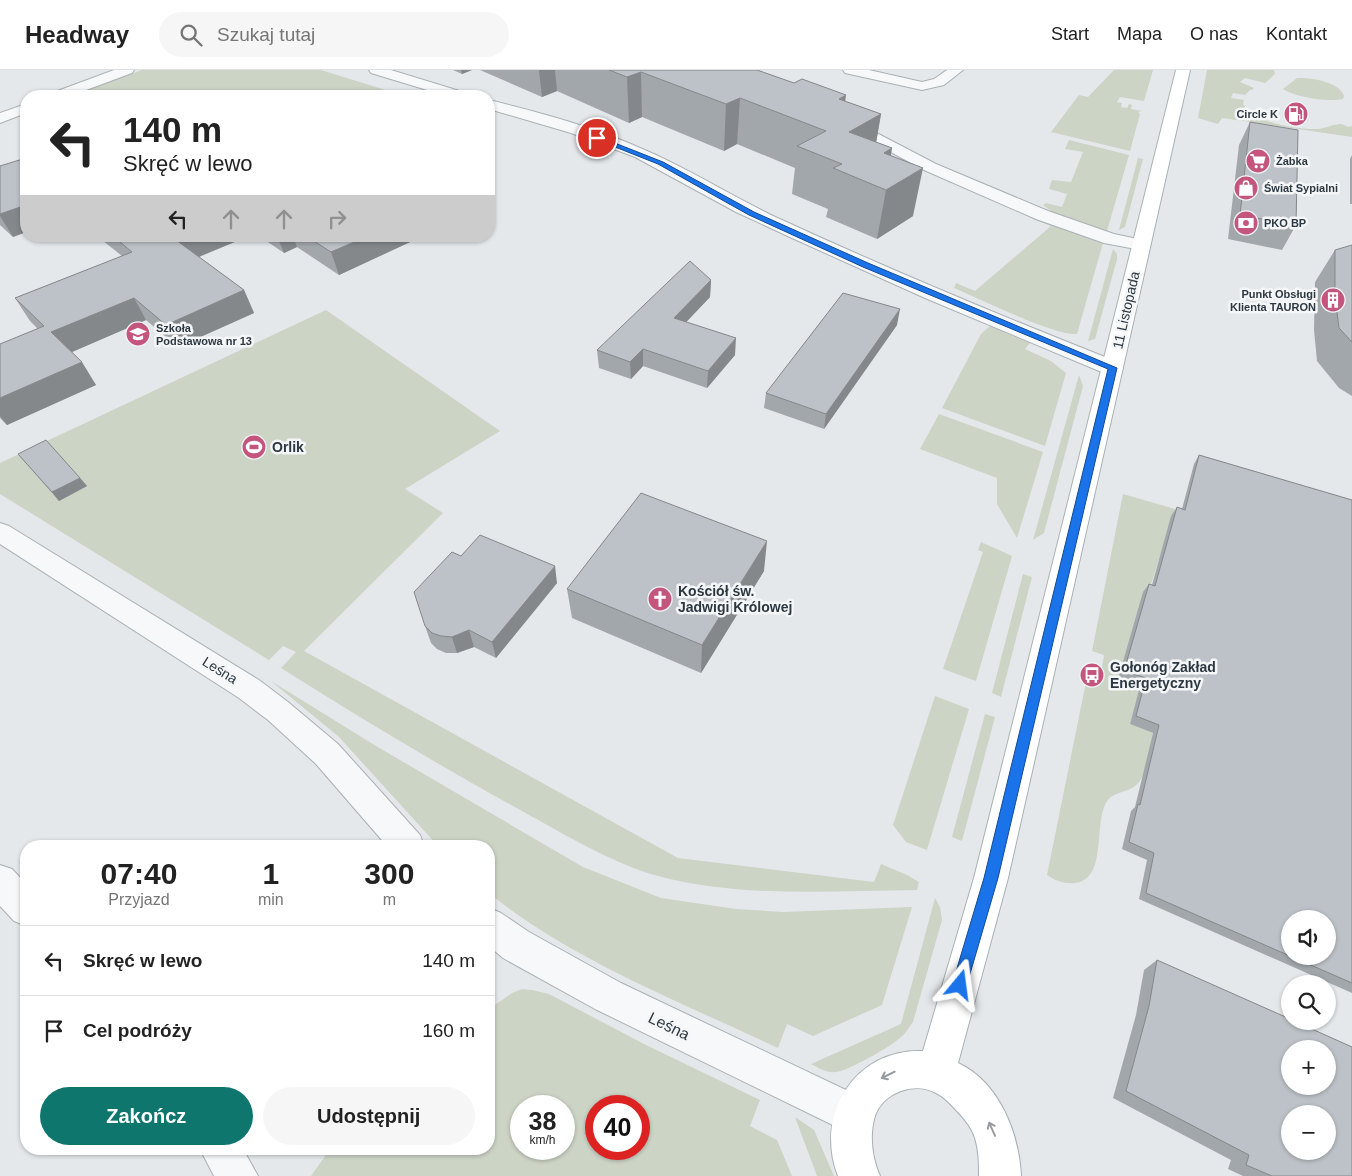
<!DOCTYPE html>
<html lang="pl">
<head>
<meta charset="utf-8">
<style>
  body { margin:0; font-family:Helvetica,sans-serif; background:#f6f6f6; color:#222; height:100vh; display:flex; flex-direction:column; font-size:19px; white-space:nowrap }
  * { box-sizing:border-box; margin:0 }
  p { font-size:16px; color:#767676 }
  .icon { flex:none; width:28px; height:28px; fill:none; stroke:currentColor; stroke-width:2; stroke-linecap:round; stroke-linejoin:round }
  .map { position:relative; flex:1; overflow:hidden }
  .drawer { position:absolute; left:20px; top:770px; width:475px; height:315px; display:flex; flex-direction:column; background:#fff; border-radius:20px; box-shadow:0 1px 4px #0004 }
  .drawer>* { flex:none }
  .hud { position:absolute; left:20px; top:20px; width:475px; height:152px; border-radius:20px; box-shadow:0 1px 4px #0004; background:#fff; color:#222; overflow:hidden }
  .buttons { position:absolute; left:1281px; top:840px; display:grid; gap:10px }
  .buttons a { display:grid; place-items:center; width:55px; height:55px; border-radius:50%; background:#fff; box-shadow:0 1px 4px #0004; font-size:25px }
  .speed { position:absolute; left:510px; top:1025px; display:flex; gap:10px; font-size:25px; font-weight:700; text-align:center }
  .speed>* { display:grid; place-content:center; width:65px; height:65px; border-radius:50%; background:#fff; box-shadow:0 1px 4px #0004; line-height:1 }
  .speed small { font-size:12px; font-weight:400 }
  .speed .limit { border:8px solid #d22; background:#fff; color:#111 }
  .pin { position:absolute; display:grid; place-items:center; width:42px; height:42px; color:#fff; margin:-21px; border:2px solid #fff; border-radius:50%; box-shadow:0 1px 5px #0007 }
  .me { position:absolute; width:55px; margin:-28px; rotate:16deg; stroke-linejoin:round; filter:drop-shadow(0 0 4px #0008) }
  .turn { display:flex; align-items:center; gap:18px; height:105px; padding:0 20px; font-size:22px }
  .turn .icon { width:65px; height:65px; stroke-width:2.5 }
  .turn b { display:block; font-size:35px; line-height:42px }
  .lanes { display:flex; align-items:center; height:48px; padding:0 20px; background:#0003; justify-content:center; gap:25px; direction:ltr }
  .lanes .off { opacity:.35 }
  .eta { display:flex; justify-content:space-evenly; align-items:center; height:85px; text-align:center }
  .eta b { font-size:30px; font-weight:700; line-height:35px }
  .action { display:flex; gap:10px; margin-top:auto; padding:10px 20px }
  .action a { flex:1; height:58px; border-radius:30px; background:#0f766e; color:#fff; font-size:20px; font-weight:700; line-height:58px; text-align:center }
  .action a+a { background:#f6f6f6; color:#222 }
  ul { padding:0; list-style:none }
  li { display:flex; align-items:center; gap:15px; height:70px; padding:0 20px; border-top:1px solid #e0e0e0 }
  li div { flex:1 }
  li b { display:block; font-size:19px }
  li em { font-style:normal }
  header { display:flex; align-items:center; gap:30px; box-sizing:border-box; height:70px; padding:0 25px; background:#fff; border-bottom:1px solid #e0e0e0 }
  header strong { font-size:24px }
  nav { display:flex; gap:28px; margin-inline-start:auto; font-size:18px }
  .search { width:350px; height:45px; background:#f6f6f6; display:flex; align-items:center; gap:12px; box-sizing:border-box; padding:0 18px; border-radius:28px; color:#767676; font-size:19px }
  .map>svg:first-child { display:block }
</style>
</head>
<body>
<header>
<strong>Headway</strong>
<div class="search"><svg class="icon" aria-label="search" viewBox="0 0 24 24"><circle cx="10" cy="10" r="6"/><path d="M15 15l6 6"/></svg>Szukaj tutaj</div>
<nav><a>Start</a><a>Mapa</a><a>O nas</a><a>Kontakt</a></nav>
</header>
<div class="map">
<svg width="1352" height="1106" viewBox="0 0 1352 1106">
  <rect width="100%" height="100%" fill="#e4e8eb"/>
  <!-- green -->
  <g fill="#ccd4c6" fill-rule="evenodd">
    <path d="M142 0H321L405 26H70Z"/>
    <path d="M1114 0H1153L1144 31 1120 27 1117 32 1122 33 1121 37 1127 38 1129 34 1132 35 1131 39 1142 41 1138 42 1140 44 1130 81 1051 62 1079 25 1088 27Z"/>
    <path d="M1207 0H1274L1275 4 1265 13 1245 8 1240 12 1254 18 1252 20H1255H1250L1245 25 1233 23 1231 28 1244 30 1243 34C1254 53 1298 60 1318 59 1326 58 1334 54 1341 54 1346 55 1346 58 1352 56V67L1222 48 1218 54 1198 48Z"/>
    <path d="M1297 8C1310 7 1340 12 1344 26L1343 29C1326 32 1298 28 1283 19Z"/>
    <path d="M1069 70 1129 85 1107 161 1054 143 1043 135 1046 133 1062 137 1067 124 1049 119 1052 110 1071 112 1083 82 1065 79Z"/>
    <path d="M1138 88 1143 89 1125 157 1119 160Z"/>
    <path d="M1033 149H1040L1103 173 1077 264C1055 266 978 228 954 218L956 213 975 221 1051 156Z"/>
    <path d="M1113 179 1117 184V189L1095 269 1088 271Z"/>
    <path d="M326 240 500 361 405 419 443 443 304 581 678 788 874 812 881 794 907 805 919 812 917 820C833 821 740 828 658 806 611 793 564 764 522 741 440 696 360 648 281 598L296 582 283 576 269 590 0 424V393Z"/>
    <path d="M990 256 1030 273 1025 279 1051 291 1066 303 1045 376 942 338 981 264Z"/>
    <path d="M1079 305 1083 316 1044 463 1033 470Z"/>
    <path d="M939 344 1043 382 1017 468 997 434V408L920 379Z"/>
    <path d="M1123 424 1175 439 1148 524 1157 556 1130 654 1153 663C1149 679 1148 710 1132 718 1125 722 1113 723 1108 730 1092 750 1109 809 1075 813 1064 814 1056 811 1047 805L1086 612 1099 616 1104 585 1092 581Z"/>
    <path d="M981 472 1012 486 976 611 943 599 983 482 978 480Z"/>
    <path d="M1023 504 1032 507 1001 627 992 623Z"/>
    <path d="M271 611 376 676 583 797 661 828 736 839 783 842 912 837 882 935 813 966 787 954 778 978C683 933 571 890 489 823V776H438L339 667Z"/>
    <path d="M935 626 969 639 927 780 906 772 893 755Z"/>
    <path d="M985 644 995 647 962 771 952 767Z"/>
    <path d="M935 828 940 837 942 850 913 952C909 957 906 963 901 967 892 976 848 1001 836 1002 826 1003 819 998 811 994L901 954Z"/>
    <path d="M522 919 532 920 549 924 644 974 760 1030 750 1056 777 1070 792 1106H311L330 1079H489V939L512 923ZM521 1036H564V1079H521ZM596 1036H639V1079H596Z"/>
    <path d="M795 1047 814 1060 834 1106H817Z"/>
  </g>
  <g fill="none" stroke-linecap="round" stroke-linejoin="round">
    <defs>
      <g id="street">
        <path d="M114 0H134L132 3 70 26H50L52 23Z"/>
        <path d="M369 0H391L466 23 468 26H447L371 3Z"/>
        <path d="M843 0H869L922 12 934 9 947 0H963L944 15 922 20 845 3Z"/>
        <path d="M489 30C542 43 597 58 647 81 693 101 736 129 782 150 893 201 1006 248 1120 293L1123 298 1120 303 1112 304 1104 303 925 228 792 168 736 142 635 87 571 63 489 39Z"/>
        <path d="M26 34V43L0 53V43Z"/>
        <path d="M844 46 936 94 1048 141 1114 164 1147 171 1150 175 1147 179 1141 180 1104 173 1036 149 924 100 839 54 836 51 839 48Z"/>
        <path d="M0 453 9 456 259 610 288 632 338 674 420 765 424 776H387L316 694 268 650 239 628 0 474Z"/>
        <path d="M0 795 12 799 26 814V856L14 851 0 836Z"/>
        <path d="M489 838 501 843 529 862 621 913 869 1031 875 1045 869 1059 855 1065 841 1059 595 939 503 888 489 876Z"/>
        <path d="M200 1079H243L258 1106H214Z"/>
      </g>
      <path id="secondary" d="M1176 0H1190L1008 808 958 993C999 1012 1019 1063 1021 1106H979C979 1093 979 1081 975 1068 972 1058 964 1048 956 1040 950 1033 944 1027 936 1023 914 1011 883 1023 875 1046 869 1065 872 1088 880 1106H838C814 1045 855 978 923 981L974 808Z"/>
    </defs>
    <!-- street casing -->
    <use href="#street" stroke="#a9b0b5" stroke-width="2"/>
    <!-- secondary casing -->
    <use href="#secondary" stroke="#a9b0b5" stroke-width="2"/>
    <!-- street -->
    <use href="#street" fill="#f6f8f9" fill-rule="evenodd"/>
    <!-- secondary -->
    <use href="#secondary" fill="#fff" fill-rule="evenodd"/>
  </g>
  <!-- wall -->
  <g fill="#a2a7ab">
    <path d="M453 0H472L462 4Z"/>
    <path d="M480 0H757L881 44 876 72 892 78 891 85 913 146 877 169 826 147 828 139 792 124 795 98 737 74 724 81 642 47 629 53 557 21 542 27Z"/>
    <path d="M1250 52 1296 155 1282 180 1228 169 1239 75Z"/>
    <path d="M1352 85V134H1350V89Z"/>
    <path d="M26 88V162L13 167 0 155V96Z"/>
    <path d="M97 166H249L199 187 244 220 254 243 178 277 146 250 72 282 96 315 7 355 0 348V274L38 259 30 251 15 228 122 186Z"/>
    <path d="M259 166H423L339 205 297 177 284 183Z"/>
    <path d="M1352 175V326L1339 318 1317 291 1314 260 1315 212 1335 180Z"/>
    <path d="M711 210 710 227 686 252 735 285 707 318 643 296 631 309 599 298 597 280Z"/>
    <path d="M897 255 824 359 764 338 766 323Z"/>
    <path d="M18 384 80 408 87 416 59 431 25 392Z"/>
    <path d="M1199 385 1352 430V923L1139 829 1147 790 1122 779 1131 741 1135 737 1153 663 1130 654 1140 616 1118 609 1143 522 1149 514 1152 515 1171 446 1177 437 1182 439 1194 394Z"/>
    <path d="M461 486 557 513 496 588 474 577 457 583H446L437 579 431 573 425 556Z"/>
    <path d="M764 501 701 603 572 548 567 519Z"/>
    <path d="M1157 890 1352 1106H1243L1228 1099 1231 1090 1113 1028 1136 945 1144 900Z"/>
  </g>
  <!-- shaded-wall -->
  <g fill="#84888b">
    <path d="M461 0H472L462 4Z"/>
    <path d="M539 0H555L557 21 542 27Z"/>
    <path d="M641 2 642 47 629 53 627 7Z"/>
    <path d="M846 25 840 71 839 29Z"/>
    <path d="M740 28 737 74 724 81 726 34Z"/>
    <path d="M881 44 873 91 849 62Z"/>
    <path d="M892 78 884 119V83Z"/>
    <path d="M923 98 913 146 877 169 886 120Z"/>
    <path d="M26 135V162L13 167 0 146V144Z"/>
    <path d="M184 166H249L186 192 176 170Z"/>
    <path d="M277 166H293L297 177 284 183Z"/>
    <path d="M368 166H423L339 205 331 182Z"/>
    <path d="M711 210 710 227 674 265V248Z"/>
    <path d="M244 220 254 243 178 277 166 255Z"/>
    <path d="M134 228 146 250 65 285 51 262Z"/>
    <path d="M900 239 897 255 824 359 826 344Z"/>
    <path d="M736 268 735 285 707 318 708 301Z"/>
    <path d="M643 279V296L631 309 630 292Z"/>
    <path d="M82 292 96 315 7 355 0 346V328Z"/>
    <path d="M80 408 87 416 59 431 52 422Z"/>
    <path d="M767 471 764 501 701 603 702 575Z"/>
    <path d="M555 496 557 513 496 588 492 572Z"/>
    <path d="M469 560 474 577 457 583 452 567Z"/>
  </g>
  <!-- building -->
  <g fill="#bcc2c7" stroke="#84888b" fill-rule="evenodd">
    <path d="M609 0H757L794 13 802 9 846 25 839 29 881 44 849 62 892 78 884 83 923 98 886 120 833 98 842 94 797 76 826 61 740 28 726 34 641 2 627 7Z"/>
    <path d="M1250 52 1298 60 1296 155 1240 145Z"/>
    <path d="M26 88V135L0 144V96Z"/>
    <path d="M113 166H184L176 170 244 220 166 255 134 228 51 262 82 292 0 328V274L44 256 15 228 132 182Z"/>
    <path d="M306 166H368L331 182Z"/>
    <path d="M1352 175V272L1339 258 1335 227V180Z"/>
    <path d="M690 191 711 210 674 248 736 268 708 301 643 279 630 292 597 280Z"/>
    <path d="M843 223 900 239 826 344 766 323Z"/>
    <path d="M46 370 80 408 52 422 18 384Z"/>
    <path d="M1199 385 1352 430V913L1290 886H1328V849H1290V886L1146 823 1154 783 1129 772 1138 734 1140 735 1159 655 1136 646 1146 608 1124 601 1149 514 1155 516 1177 437 1185 440Z"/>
    <path d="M641 423 767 471 702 575 567 519Z"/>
    <path d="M480 465 555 496 492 572 469 560 452 567 441 566 432 563 425 556 414 522 452 482 461 486Z"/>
    <path d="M1157 890 1290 949V951H1294L1352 977V1106H1272L1246 1095 1249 1085 1126 1021 1149 936ZM1290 979H1328V1016H1290ZM1290 1044H1328V1081H1290Z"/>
  </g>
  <!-- one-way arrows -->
  <defs><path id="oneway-shaft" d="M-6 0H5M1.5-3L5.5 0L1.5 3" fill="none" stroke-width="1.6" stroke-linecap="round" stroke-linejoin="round" transform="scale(1.25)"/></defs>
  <g stroke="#969ca0">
    <use href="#oneway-shaft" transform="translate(888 1005) rotate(154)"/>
    <use href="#oneway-shaft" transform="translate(992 1059) rotate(-114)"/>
  </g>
  <!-- route -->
  <path fill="#1a73e8" stroke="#114b97" d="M597 66 663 92 754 142 868 193 1117 298 998 808 965 921 960 923 955 921 952 915 984 808 1108 299 863 197 749 145 658 94 595 69 594 68Z"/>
  <!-- icons -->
  <defs>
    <symbol id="fuel-disc" viewBox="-11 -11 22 22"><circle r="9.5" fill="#c4557c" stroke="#f4f6f8"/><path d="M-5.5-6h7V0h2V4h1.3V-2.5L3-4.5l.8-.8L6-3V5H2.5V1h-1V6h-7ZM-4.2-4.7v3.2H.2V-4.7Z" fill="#fff"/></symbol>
    <symbol id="supermarket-disc" viewBox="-11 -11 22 22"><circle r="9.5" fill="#c4557c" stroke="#f4f6f8"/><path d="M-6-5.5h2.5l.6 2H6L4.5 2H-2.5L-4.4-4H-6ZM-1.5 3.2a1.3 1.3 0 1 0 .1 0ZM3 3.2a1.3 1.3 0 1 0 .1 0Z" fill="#fff"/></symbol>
    <symbol id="shop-disc" viewBox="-11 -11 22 22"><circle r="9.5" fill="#c4557c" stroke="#f4f6f8"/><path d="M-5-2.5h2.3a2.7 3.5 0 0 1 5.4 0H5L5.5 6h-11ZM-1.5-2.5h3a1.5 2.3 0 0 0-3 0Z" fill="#fff"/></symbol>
    <symbol id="bank-disc" viewBox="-11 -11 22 22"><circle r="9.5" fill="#c4557c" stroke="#f4f6f8"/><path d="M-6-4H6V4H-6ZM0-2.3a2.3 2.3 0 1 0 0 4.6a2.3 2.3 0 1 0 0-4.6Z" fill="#fff"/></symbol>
    <symbol id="building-disc" viewBox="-11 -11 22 22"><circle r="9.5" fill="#c4557c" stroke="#f4f6f8"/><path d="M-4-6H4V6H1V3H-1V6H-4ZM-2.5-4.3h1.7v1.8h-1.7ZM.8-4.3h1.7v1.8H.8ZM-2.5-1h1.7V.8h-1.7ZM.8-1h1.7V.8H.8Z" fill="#fff"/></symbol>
    <symbol id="school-disc" viewBox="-11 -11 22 22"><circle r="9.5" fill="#c4557c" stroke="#f4f6f8"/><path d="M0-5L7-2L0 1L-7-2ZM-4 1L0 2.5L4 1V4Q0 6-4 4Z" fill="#fff"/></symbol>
    <symbol id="stadium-disc" viewBox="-11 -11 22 22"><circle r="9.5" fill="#c4557c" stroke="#f4f6f8"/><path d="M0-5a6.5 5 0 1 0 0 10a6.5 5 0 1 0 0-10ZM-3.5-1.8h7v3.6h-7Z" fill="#fff"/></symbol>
    <symbol id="church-disc" viewBox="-11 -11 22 22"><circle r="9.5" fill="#c4557c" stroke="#f4f6f8"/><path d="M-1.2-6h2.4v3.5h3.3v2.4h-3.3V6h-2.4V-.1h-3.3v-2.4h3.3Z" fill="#fff"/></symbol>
    <symbol id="bus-disc" viewBox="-11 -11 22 22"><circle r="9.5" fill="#c4557c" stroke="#f4f6f8"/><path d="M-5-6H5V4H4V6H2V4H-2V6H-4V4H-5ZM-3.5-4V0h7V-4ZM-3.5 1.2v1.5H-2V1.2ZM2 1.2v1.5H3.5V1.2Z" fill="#fff"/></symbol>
  </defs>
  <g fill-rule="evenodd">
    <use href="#fuel-disc" x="1282" y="30" width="28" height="28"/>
    <use href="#supermarket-disc" x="1244" y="77" width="28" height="28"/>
    <use href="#shop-disc" x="1232" y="104" width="28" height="28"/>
    <use href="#bank-disc" x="1232" y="139" width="28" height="28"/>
    <use href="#building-disc" x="1319" y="216" width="28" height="28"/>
    <use href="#school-disc" x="124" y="250" width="28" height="28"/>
    <use href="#stadium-disc" x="240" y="363" width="28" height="28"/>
    <use href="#church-disc" x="646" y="515" width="28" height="28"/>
    <use href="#bus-disc" x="1078" y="591" width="28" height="28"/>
  </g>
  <g text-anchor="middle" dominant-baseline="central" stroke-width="5" stroke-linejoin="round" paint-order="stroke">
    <!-- far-poi labels -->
    <g font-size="11" font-weight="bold" fill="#2d3942" stroke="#f4f6f8" text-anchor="start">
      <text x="1278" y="44" text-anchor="end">Circle K</text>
      <text x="1276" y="91">Żabka</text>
      <text x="1264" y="118">Świat Sypialni</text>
      <text x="1264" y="153">PKO BP</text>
      <text x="1316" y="224" text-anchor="end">Punkt Obsługi<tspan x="1316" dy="13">Klienta TAURON</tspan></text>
      <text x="156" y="258">Szkoła<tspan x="156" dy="13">Podstawowa nr 13</tspan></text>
    </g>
    <!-- street labels -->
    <g font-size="14" fill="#2d3942" stroke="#f4f6f8">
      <text transform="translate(1126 240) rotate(-77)">11 Listopada</text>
      <text transform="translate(220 600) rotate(32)">Leśna</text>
    </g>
    <!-- poi labels -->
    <g font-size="14" font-weight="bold" fill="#2d3942" stroke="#f4f6f8" text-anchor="start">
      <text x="272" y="377">Orlik</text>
      <text x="678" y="521">Kościół św.<tspan x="678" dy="16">Jadwigi Królowej</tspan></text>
      <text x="1110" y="597">Gołonóg Zakład<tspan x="1110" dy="16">Energetyczny</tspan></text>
    </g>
    <!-- near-street labels -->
    <g font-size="16" fill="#2d3942" stroke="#f4f6f8">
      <text transform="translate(669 956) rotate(26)">Leśna</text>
    </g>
  </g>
</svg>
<div class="buttons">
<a><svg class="icon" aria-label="sound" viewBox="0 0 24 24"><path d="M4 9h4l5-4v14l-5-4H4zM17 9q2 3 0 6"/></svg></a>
<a><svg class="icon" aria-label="search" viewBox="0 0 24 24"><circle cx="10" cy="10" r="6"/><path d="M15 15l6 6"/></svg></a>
<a>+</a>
<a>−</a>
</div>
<div class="speed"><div>38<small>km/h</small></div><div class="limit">40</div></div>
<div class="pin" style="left:597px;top:68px;background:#d93025"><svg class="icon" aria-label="arrive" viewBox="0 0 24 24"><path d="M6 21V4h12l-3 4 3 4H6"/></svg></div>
<svg class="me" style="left:960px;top:915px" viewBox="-20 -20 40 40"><path d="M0-17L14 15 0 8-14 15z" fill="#1a73e8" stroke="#fff" stroke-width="4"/></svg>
<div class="hud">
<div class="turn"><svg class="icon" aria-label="left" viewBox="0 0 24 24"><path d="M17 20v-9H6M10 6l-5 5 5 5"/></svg><div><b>140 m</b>Skręć w lewo</div></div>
<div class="lanes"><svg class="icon" aria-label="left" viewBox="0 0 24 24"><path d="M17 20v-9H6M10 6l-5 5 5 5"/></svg><svg class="icon off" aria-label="ahead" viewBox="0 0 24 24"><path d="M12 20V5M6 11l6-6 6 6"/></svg><svg class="icon off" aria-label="ahead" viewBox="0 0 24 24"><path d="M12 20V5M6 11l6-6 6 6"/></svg><svg class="icon off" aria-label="right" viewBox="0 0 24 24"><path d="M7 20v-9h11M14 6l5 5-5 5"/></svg></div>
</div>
<section class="drawer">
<div class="eta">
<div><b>07:40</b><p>Przyjazd</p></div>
<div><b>1</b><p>min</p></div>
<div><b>300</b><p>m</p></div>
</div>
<ul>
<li><svg class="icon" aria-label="left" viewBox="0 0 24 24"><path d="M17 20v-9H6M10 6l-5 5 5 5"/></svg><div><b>Skręć w lewo</b></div><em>140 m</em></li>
<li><svg class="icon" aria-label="arrive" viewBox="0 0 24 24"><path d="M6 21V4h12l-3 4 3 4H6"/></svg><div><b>Cel podróży</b></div><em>160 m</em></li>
</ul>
<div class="action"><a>Zakończ</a><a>Udostępnij</a></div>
</section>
</div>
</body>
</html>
